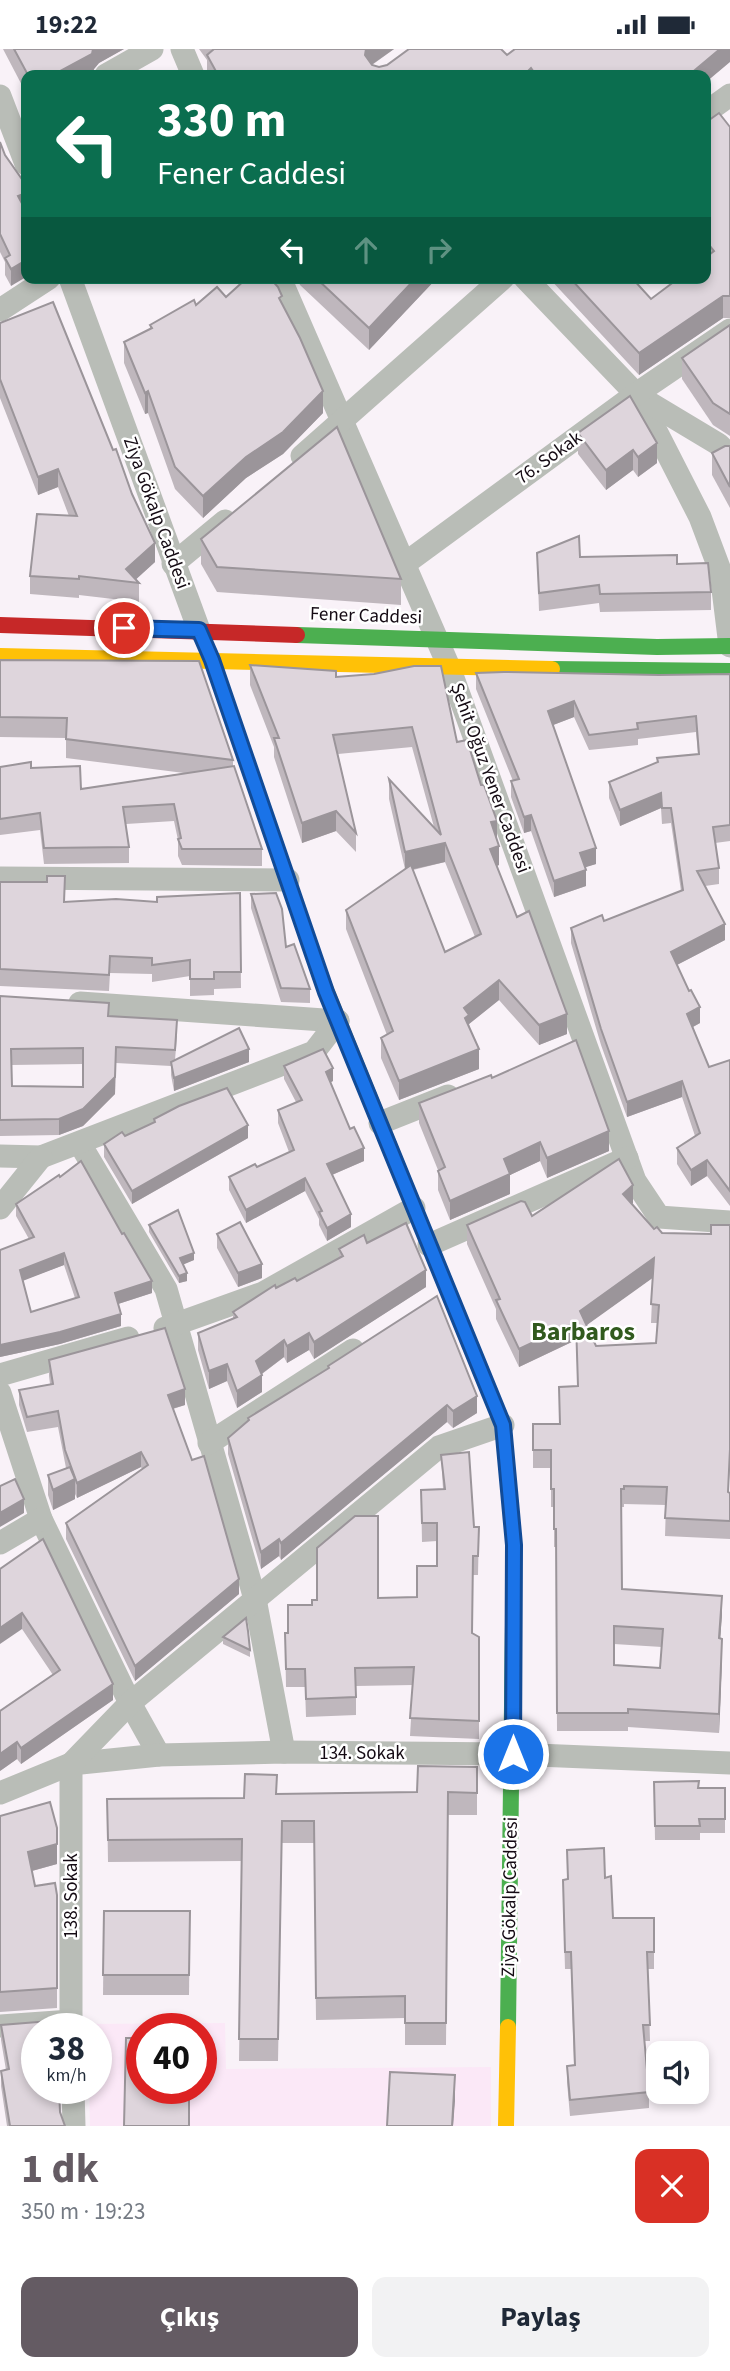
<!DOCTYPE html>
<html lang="tr">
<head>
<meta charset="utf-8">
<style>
  body { margin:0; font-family:"Source Sans 3",sans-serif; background:#f2f2f3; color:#1f2937; height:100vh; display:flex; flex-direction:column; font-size:26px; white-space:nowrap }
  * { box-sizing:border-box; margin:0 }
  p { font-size:23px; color:#747a83 }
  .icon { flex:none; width:38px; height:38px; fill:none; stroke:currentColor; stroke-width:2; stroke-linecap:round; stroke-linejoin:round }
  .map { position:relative; height:2077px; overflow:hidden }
  .panel { display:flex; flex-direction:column; background:#fff; flex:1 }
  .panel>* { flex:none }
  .hud { position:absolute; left:21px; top:21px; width:690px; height:214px; border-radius:14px; box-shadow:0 4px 10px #0003; background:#0b6e4f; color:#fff; overflow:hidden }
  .fabs { position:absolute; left:646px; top:1992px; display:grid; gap:14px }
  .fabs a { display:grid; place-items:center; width:63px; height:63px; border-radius:14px; background:#fff; box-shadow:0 4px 10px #0003; font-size:35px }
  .speed { position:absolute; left:21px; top:1964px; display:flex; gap:14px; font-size:35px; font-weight:700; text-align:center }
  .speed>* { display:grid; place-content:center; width:91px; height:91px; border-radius:50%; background:#fff; box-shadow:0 4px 10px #0003; line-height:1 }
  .speed small { font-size:18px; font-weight:400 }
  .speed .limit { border:10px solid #d22; background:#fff; color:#111 }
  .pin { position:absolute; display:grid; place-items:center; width:60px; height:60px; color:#fff; margin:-30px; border:4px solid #fff; border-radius:50%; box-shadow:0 2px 7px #0007 }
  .me { position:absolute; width:77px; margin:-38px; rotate:0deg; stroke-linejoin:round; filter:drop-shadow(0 0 5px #0008) }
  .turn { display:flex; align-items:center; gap:24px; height:147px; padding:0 21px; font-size:32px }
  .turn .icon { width:91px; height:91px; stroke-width:2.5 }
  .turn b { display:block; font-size:49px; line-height:60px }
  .lanes { display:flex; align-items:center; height:66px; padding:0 21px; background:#0003; justify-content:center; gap:35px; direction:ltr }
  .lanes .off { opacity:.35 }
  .round { display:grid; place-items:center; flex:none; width:74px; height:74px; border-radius:14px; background:#f2f2f3 }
  .overview { display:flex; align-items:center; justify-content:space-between; height:119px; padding:0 21px }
  h1 { font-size:42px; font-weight:700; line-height:52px; color:#645b63 }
  .primary-button { display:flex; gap:14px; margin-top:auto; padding:14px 21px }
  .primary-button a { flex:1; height:80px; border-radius:14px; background:#645b63; color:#fff; font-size:28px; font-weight:700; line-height:80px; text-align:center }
  .primary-button a+a { background:#f2f2f3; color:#1f2937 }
  .status { display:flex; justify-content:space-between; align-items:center; height:49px; padding:0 35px; background:#fff; direction:ltr }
  .status svg { height:19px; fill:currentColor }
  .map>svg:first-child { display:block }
</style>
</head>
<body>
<div class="status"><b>19:22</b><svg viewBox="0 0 49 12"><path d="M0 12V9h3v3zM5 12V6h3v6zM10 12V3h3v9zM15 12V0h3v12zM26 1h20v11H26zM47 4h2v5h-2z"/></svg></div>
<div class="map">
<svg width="730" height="2077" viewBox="0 0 730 2077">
  <rect width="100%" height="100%" fill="#f9f2f8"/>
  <!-- built -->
  <path fill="#fbe8f7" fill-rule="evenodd" d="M225 1974 226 2020 491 2018V2077H90L89 2039H96V1979H89V1975ZM142 1979H201V2039H142Z"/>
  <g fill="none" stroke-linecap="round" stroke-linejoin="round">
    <!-- street -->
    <g stroke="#b9bdb7" stroke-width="23">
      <path d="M182 0 193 26"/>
      <path d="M106 26 152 0"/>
      <path d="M0 47 26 115"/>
      <path d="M705 64 730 46"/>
      <path d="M70 229 199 581"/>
      <path d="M280 229 449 618 635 1132 659 1168 730 1173"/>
      <path d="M525 229 636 345 654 378 700 468 721 524 730 597"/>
      <path d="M0 261 49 229"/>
      <path d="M638 347 718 395 730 406"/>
      <path d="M302 407 503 229"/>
      <path d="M173 515 225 472"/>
      <path d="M403 516 636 345 730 281"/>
      <path d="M0 829 288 831"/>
      <path d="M80 954 338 972"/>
      <path d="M380 1074 448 1047"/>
      <path d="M80 1095 166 1240 255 1550 284 1703"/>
      <path d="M0 1107 41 1108 314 1003 338 972"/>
      <path d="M0 1159 41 1108"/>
      <path d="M429 1196 627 1109"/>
      <path d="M165 1279 263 1244 414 1159"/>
      <path d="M0 1326 128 1289"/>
      <path d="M0 1344 41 1470 130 1654 159 1706"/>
      <path d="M209 1394 353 1301"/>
      <path d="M0 1494 41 1470"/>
      <path d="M0 1744 71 1715 159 1706 284 1703 513 1705 730 1714"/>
      <path d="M0 1977 71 1972"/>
      <path d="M71 1979V1715L130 1654 439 1398 503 1376"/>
      <path d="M73 2039 74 2077"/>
    </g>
    <!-- fast -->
    <g stroke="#4caf50" stroke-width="16">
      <path d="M297 586 657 598 730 597"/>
      <path d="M552 620 730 622"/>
      <path d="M476 1310 503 1376 514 1496 508 1978"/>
    </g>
    <!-- slow -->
    <g stroke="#ffc107" stroke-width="16">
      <path d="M0 607 552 620"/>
      <path d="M320 926 476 1310"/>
      <path d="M506 2077 508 1978"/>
    </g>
    <!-- jam -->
    <g stroke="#c62828" stroke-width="16">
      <path d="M0 576 297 586"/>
      <path d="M199 581 212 611 320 926"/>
    </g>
  </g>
  <!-- wall -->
  <g fill="#bfb7bd" fill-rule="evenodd">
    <path d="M3 0H124L99 14 94 20 92 26H26V44Z"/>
    <path d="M199 0H394L372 16 379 18 507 6 705 26H207V11Z"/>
    <path d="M705 74 730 78V269H723L639 326 549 229H632L651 250 705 229Z"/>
    <path d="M0 93 26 161 11 237 5 226V213L0 203Z"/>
    <path d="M297 229H437L369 301 300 236Z"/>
    <path d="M226 248 282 255 323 364 283 405 246 429 203 469 175 440 148 364 145 365 124 314V293L150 280V276L196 256Z"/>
    <path d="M0 274 155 513 136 530 139 534V553L79 546V549L30 545V527L69 467 58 438 38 446 0 349Z"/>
    <path d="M730 276V387L713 376 682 330V309Z"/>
    <path d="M630 347 657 414 638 428 633 421 606 441 578 405V384Z"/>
    <path d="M730 397V459L712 426V404Z"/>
    <path d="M201 490 401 530V556L217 543 201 515Z"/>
    <path d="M537 504 580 508 677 515 711 543V561L600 563 599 554 539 562Z"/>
    <path d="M0 611 233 711V717L262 800V817L182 816 178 807V791L174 772 126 775 129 798V814L44 815 40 781 0 786V718L31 719 81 740 184 724 66 709V689L0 688Z"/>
    <path d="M250 616 336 628 457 693 497 790 499 816 497 817 517 868 567 985 539 996 499 951 469 975 479 1020 399 1051 381 1009V989L387 986 346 880V861L405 820 389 750V730L434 778 412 698 338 705 356 784V803L336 782 302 794 274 708V698L250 636ZM445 813 475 888 445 903 413 821Z"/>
    <path d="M476 624 659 626 730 625V792L715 794 719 819V835L705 837 725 891 677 916 700 974 693 978 709 1018 730 1011V1157L707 1127 691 1137 677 1115V1099L695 1087 682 1048 627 1068 601 996 571 894V879L604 872 681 842 671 774 662 775 661 759 620 777 609 749V733L698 705 696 683 638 690V696L589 701 574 668 553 676 596 815 585 818 586 837 554 848 531 782 524 784 511 748V732H513L476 640Z"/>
    <path d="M47 827 65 853H157L240 844 241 939 214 940V946L190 947V927L152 933V925L110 924 109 942 0 937V833H47Z"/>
    <path d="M251 845 310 940V954L281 953 251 859Z"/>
    <path d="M0 947 109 967 177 987 175 1011 249 1013 174 1042 171 1026V1017L116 1014 115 1045 83 1077 59 1086 0 1087ZM83 1015V1038L12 1037 11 1016Z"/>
    <path d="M284 1017 333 1032 330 1033 364 1112 332 1126 351 1178 327 1192 319 1176V1170L305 1142 246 1174 229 1141V1128L257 1118 289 1103 278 1074V1061L296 1053 284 1030Z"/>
    <path d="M492 1029 609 1102 547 1129 540 1112 510 1126V1145L450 1171 438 1141V1121L419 1074V1054Z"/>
    <path d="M154 1070 248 1089 132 1155 104 1108V1095L125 1087 154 1073Z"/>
    <path d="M633 1154 632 1155 654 1180 662 1184 711 1185 730 1176V1418L728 1444H730V1490L665 1487 666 1456 624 1455V1458H621L622 1540 722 1565 720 1590 722 1608 719 1684 628 1678V1682H557L556 1498H554V1458H551V1419H533V1375H560L559 1338 578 1337 576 1291 519 1318 496 1270V1260L467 1195V1176ZM653 1228 651 1274H657L656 1294 596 1297 586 1276ZM614 1595 662 1598 660 1619 614 1616Z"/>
    <path d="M16 1155 152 1244 118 1255 121 1277 60 1295 0 1308 29 1190 16 1167ZM64 1216 75 1249 31 1263 23 1231Z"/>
    <path d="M149 1176 194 1211 183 1215 187 1232 179 1234 149 1183Z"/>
    <path d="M217 1185 262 1229 238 1238 217 1199Z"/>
    <path d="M367 1194 426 1238 314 1310 309 1301 287 1314 284 1308 262 1325V1343L237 1359 227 1332 209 1340 198 1301V1284L233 1269V1263L276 1239 297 1232 339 1209V1200Z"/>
    <path d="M49 1311 185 1356 173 1360 239 1545 135 1632 66 1490V1474L142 1420 141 1418 77 1449 75 1445V1450L53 1461 48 1446V1426L66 1419 58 1378 27 1383 19 1356V1341L50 1335 49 1327Z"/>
    <path d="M328 1317 477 1364 453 1379 447 1373 281 1511 279 1507 261 1520 228 1405V1389L248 1372V1369L328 1319Z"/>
    <path d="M441 1406 474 1478H479L478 1526H473L472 1584 479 1588V1690L410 1687 413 1636 356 1637V1666L306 1668 305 1638H286L285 1584H288L312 1556 378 1549 417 1548 437 1517V1492L422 1493 421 1441 443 1440Z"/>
    <path d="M0 1520 113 1651 21 1715 17 1710 0 1722 53 1626 22 1580Z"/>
    <path d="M223 1588 250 1601V1608L223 1595Z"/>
    <path d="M477 1718V1766H448L446 1996H405V1969L316 1971 314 1794H282L278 2012H239L242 1812 108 1813 107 1750 244 1749 277 1745 417 1743Z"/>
    <path d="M654 1733 699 1739H725V1784H700V1791H655Z"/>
    <path d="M0 1767 57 1815 32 1822 35 1837 57 1846V1959L0 1963Z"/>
    <path d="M567 1801 605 1829 613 1869H654V1920H648L650 1992H644L649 2043V2059L570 2067 567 2033V2017L574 2016 571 1920H565L563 1847 567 1830Z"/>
    <path d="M104 1862H190L189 1946H103Z"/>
    <path d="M1 1976 60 2063 65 2077H7L1 2037V2022L6 2021 1 1991Z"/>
  </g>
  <!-- shaded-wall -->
  <g fill="#9b959a">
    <path d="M93 0H124L99 14 94 20 92 26H53Z"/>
    <path d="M366 0H394L367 19 365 6Z"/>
    <path d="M720 0H730V13L705 34V26H689Z"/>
    <path d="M531 19V26H524Z"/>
    <path d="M26 144V161L18 164V147Z"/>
    <path d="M26 211V228L11 237V220Z"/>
    <path d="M416 229H437L369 301V279Z"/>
    <path d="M723 247V269L639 326V304Z"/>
    <path d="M148 342V364L145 365V344Z"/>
    <path d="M323 342V364L283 405 246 429 203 469V447L246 408Z"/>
    <path d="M657 394V414L638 428V408Z"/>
    <path d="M633 401V421L606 441V421Z"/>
    <path d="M58 420V438L38 446V428Z"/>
    <path d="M155 494V513L132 534 126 520Z"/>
    <path d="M574 652V668L548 678V662Z"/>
    <path d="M661 744V759L620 777V761Z"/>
    <path d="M336 762V782L302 794V774Z"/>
    <path d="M531 766V782L524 784V768Z"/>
    <path d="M497 772V791L491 773Z"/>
    <path d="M445 794V813L405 822V803Z"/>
    <path d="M499 797V816L490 819V800Z"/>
    <path d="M596 799V815L580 820V804Z"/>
    <path d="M586 821V837L554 848V832Z"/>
    <path d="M725 875V891L671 919V903Z"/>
    <path d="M499 931V951L469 975V986L465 989 464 959Z"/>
    <path d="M700 958V974L687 981V965Z"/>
    <path d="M567 965V985L539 996V976Z"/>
    <path d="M116 998 115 1045 83 1077 59 1086V1070Z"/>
    <path d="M249 1000V1013L174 1042V1029Z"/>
    <path d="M479 1000V1020L399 1051V1032Z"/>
    <path d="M333 1019V1032L326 1036V1023Z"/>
    <path d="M682 1032V1048L627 1068V1053Z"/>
    <path d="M248 1076V1089L132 1155V1142Z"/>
    <path d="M609 1082V1102L547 1129V1109Z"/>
    <path d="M540 1093V1112L510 1126V1145L450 1171V1152L504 1110Z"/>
    <path d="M364 1099V1112L327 1128V1115Z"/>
    <path d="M707 1111V1127L691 1137V1121Z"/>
    <path d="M305 1129V1142L246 1174V1161Z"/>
    <path d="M633 1136V1154L623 1163V1145Z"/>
    <path d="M351 1165V1178L327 1192V1179Z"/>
    <path d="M64 1204V1216L20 1233V1221Z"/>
    <path d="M194 1204V1211L180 1217V1209Z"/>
    <path d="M654 1209V1228L580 1281V1262Z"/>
    <path d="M262 1215V1229L238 1238V1224Z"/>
    <path d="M426 1221V1238L314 1310V1293Z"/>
    <path d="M187 1224V1232L179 1234V1227Z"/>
    <path d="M152 1232V1244L115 1256V1244Z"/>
    <path d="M121 1265V1277L60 1295 0 1308V1296Z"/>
    <path d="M576 1273V1291L519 1318V1300Z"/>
    <path d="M309 1284V1301L287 1314V1297Z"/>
    <path d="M284 1291V1308L256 1329V1312Z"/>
    <path d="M227 1315V1332L209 1340V1322Z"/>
    <path d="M262 1326V1343L237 1359V1342Z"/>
    <path d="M185 1340V1356L168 1361V1346Z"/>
    <path d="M477 1347V1364L453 1379V1362Z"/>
    <path d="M447 1356V1373L281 1511V1494Z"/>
    <path d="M141 1403V1418L77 1449V1434Z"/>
    <path d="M75 1430V1450L53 1461V1441Z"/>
    <path d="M24 1450V1464L0 1478V1464Z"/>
    <path d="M279 1490V1507L261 1520V1503Z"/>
    <path d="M239 1530V1545L135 1632V1617Z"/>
    <path d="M722 1547V1565L719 1608V1589Z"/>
    <path d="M22 1564V1580L0 1595V1579Z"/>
    <path d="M722 1590V1608L719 1684V1665Z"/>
    <path d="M113 1635V1651L21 1715V1699Z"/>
    <path d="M17 1693V1710L0 1722V1705Z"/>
    <path d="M57 1795V1815L28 1823V1803Z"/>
    <path d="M455 2026V2052L453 2077H452Z"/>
  </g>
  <!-- building -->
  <g fill="#ded5dc" stroke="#9b959a" stroke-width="2" fill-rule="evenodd">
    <path d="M14 0H93L92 5 53 26H28Z"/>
    <path d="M214 0H366L365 6 372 16 379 18 387 16 409 0H501L507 6 515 0H720L689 26H536L531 19 524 26H218L207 6Z"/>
    <path d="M719 64 730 78V247H723L639 304 570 229H632L651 250 679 229H705V209L714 202 705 191V74Z"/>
    <path d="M0 93 5 106 26 136V144L18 147 26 162V211L11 220 5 209 10 206 0 185Z"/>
    <path d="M247 229H270L278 238 282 247 279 249 300 289 323 342 283 383 246 408 203 447 175 418 148 342 145 344 124 293 152 279 150 276 194 251 196 256 217 238 226 248Z"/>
    <path d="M316 229H416L369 279Z"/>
    <path d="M53 253 113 401 116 400 132 445 155 494 126 520 139 534 79 527V530L30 527 37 465 77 467 58 420 38 428 0 330V274Z"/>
    <path d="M730 276V365L713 354 682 309Z"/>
    <path d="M630 347 657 394 638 408 633 401 606 421 578 384Z"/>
    <path d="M337 378 401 530 217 518 201 490Z"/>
    <path d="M725 397H730V438L712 404Z"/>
    <path d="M579 487 580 508 677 506V515L708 514 711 543 600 545 599 536 539 544 537 504Z"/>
    <path d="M0 611 199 612 233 711 66 690 67 669 0 668Z"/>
    <path d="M250 616 336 622V628L374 625 414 617H441L457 693 467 691 481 736H484L497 772 491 773 499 797 490 800 517 868 529 862 567 965 539 976 499 931 464 959 469 966 465 969 479 1000 399 1032 381 989 393 982 346 861 411 816 445 903 481 885 445 794 405 803 389 730 441 786 412 678 333 686 356 784 336 762 302 774 274 689H279Z"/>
    <path d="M504 623 659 626 730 625V776L713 778 719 819 697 822 725 875 671 903 689 942 691 941 700 958 687 965 709 1018 730 1011V1142L707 1111 691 1121 677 1099 700 1084 682 1032 627 1053 601 980 571 879 602 866 604 872 683 841 671 759H662L661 744 620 761 609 733 658 713 657 709 699 705 696 667 637 674 638 680 589 686 574 652 548 662 596 799 580 804 586 821 554 832 531 766 524 768 511 732 519 730 476 624Z"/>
    <path d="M31 713V719L80 717 81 740 234 717 262 800H182L178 790 181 789 174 755 123 758 129 798 44 799 40 764 0 770V718Z"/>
    <path d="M47 827H65L64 853 116 850 157 853V848L240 844 241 923H214V930H190V911L152 916V909L110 907 109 926 0 920V833H47Z"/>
    <path d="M276 844 282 860 286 898 294 895 310 940 281 939 251 845Z"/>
    <path d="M0 947 109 954 108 967 177 971 175 1001 116 998 115 1028 83 1060 59 1070 0 1071ZM83 999V1038L12 1037 11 1000Z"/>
    <path d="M239 979 249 1000 174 1029 171 1013Z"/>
    <path d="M576 991 609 1082 547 1109 540 1093 504 1110 510 1125 450 1152 438 1122 445 1118 419 1054 491 1026 492 1029Z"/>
    <path d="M323 1000 333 1019 326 1023 350 1080 354 1078 364 1099 327 1115 351 1165 327 1179 319 1163 322 1162 305 1129 246 1161 229 1128 255 1115 257 1118 294 1101 278 1061 302 1051 284 1017Z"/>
    <path d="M227 1039 248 1076 132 1142 104 1095 122 1083 125 1087 155 1073 154 1070 179 1057Z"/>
    <path d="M619 1110 633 1136 623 1145 654 1180 657 1178 662 1184 711 1185V1176H730V1400L728 1443 730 1444V1472L665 1469 667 1438 624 1437V1440H621L622 1540 722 1547 719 1589 722 1590 719 1665 628 1660V1664H557L556 1480H554V1440H551V1401H533V1375H560L559 1338 578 1337 576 1273 519 1300 496 1251 500 1250 467 1176 521 1152 525 1153 532 1167ZM654 1209 651 1255 659 1256 656 1294 596 1297 580 1262ZM614 1577 663 1580 660 1619 614 1616Z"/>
    <path d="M81 1112 122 1185 124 1184 152 1232 115 1244 121 1265 60 1283 0 1296V1201L34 1188 16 1155 59 1126 60 1128ZM64 1204 79 1248 31 1263 20 1221Z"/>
    <path d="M178 1161 194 1204 180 1209 187 1224 179 1227 149 1176Z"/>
    <path d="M240 1173 262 1215 238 1224 217 1185Z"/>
    <path d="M406 1174 426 1221 314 1293 309 1284 287 1297 284 1291 256 1312 262 1326 237 1342 227 1315 209 1322 198 1284 237 1268 233 1263 275 1236 276 1239 295 1229 297 1232 343 1207 339 1200 364 1186 367 1194Z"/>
    <path d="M437 1247 477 1347 453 1362 447 1356 281 1494 279 1490 261 1503 228 1389 249 1371 248 1369 329 1319 328 1317Z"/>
    <path d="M165 1279 185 1340 168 1346 192 1411 204 1407 239 1530 135 1617 66 1474 148 1416 141 1403 77 1434 65 1401 58 1362 27 1368 19 1341 53 1335 49 1311Z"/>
    <path d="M469 1403 474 1478H479L478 1507H473L472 1584 479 1588V1672L410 1669 414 1618 355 1619 356 1648 306 1650 305 1620H286L285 1584H288V1556H312V1551H317V1499L355 1467H378V1549L417 1548V1517H437V1474H422L421 1441 445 1440 441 1406Z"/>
    <path d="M70 1418 75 1430 53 1441 48 1426Z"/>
    <path d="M15 1430 24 1450 0 1464V1437Z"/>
    <path d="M43 1490 113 1635 21 1699 17 1693 0 1705V1662L60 1621 22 1564 0 1579V1520Z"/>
    <path d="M246 1569 248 1582 250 1601 223 1588Z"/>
    <path d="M418 1717 477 1718V1744L448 1743 446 1974H405V1947L316 1949 314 1772H282L278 1990H239L242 1790 108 1791 107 1750 244 1749 245 1725 277 1726 276 1745 417 1743Z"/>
    <path d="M699 1732 698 1739H725V1770H699L700 1777H655L654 1733Z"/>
    <path d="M50 1753 57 1779V1795L28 1803 35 1837 55 1834 57 1846V1939L0 1943V1767Z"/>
    <path d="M604 1799 605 1829 611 1827 613 1869H654V1903H647L650 1976H643L649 2043 570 2051 567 2017 575 2016 571 1903H565L563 1831 568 1830 567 1801Z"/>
    <path d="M104 1862H190L189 1926H103Z"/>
    <path d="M50 1972 51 1979H37V2039H59L60 2063 65 2077H10L1 2022 9 2020 1 1976Z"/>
    <path d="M126 1989H142V2039H189V2077H124Z"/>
    <path d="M390 2023 455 2026 452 2077H387Z"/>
  </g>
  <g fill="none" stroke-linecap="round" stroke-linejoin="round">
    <defs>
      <path id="route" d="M124 579 199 581 212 611 326 943 503 1376 514 1496 513 1705"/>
    </defs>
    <!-- route casing -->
    <use href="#route" stroke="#114b97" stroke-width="18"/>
    <!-- route -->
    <use href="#route" stroke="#1a73e8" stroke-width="12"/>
  </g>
  <g text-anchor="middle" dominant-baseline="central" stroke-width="5" stroke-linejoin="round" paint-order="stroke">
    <!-- street labels -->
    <g font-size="19" fill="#140a13" stroke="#fff">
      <text transform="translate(549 409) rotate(-36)">76. Sokak</text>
      <text transform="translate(156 464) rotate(70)">Ziya Gökalp Caddesi</text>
      <text transform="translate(366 567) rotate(2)">Fener Caddesi</text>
      <text transform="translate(490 729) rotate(70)">Şehit Oğuz Yener Caddesi</text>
      <text x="362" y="1704">134. Sokak</text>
      <text transform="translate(71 1847) rotate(-90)">138. Sokak</text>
      <text transform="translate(510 1848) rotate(-89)">Ziya Gökalp Caddesi</text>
    </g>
    <!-- district labels -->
    <g font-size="26" font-weight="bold" fill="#315a1e" stroke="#fff">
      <text x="583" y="1282">Barbaros</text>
    </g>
  </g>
</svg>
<div class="fabs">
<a><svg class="icon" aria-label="sound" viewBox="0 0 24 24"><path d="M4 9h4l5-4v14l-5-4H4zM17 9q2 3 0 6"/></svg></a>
</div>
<div class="speed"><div>38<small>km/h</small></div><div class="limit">40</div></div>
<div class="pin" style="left:124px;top:579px;background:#d93025"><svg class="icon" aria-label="arrive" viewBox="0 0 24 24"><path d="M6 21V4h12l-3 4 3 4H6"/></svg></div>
<svg class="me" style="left:513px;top:1705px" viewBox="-20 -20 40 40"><circle r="17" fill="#1a73e8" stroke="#fff" stroke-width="3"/><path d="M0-11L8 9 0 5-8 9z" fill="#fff"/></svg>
<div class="hud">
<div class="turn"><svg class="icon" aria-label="left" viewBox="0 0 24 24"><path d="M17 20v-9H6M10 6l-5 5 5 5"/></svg><div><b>330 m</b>Fener Caddesi</div></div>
<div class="lanes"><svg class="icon" aria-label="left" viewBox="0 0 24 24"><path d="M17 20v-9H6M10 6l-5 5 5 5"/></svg><svg class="icon off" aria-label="ahead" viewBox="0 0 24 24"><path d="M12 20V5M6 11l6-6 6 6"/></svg><svg class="icon off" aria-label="right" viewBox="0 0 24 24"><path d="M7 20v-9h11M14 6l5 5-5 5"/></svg></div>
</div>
</div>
<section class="panel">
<div class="overview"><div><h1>1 dk</h1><p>350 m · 19:23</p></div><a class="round" style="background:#d93025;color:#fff"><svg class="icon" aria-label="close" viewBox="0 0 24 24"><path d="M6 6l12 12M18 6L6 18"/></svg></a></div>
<div class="primary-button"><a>Çıkış</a><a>Paylaş</a></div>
</section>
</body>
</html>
